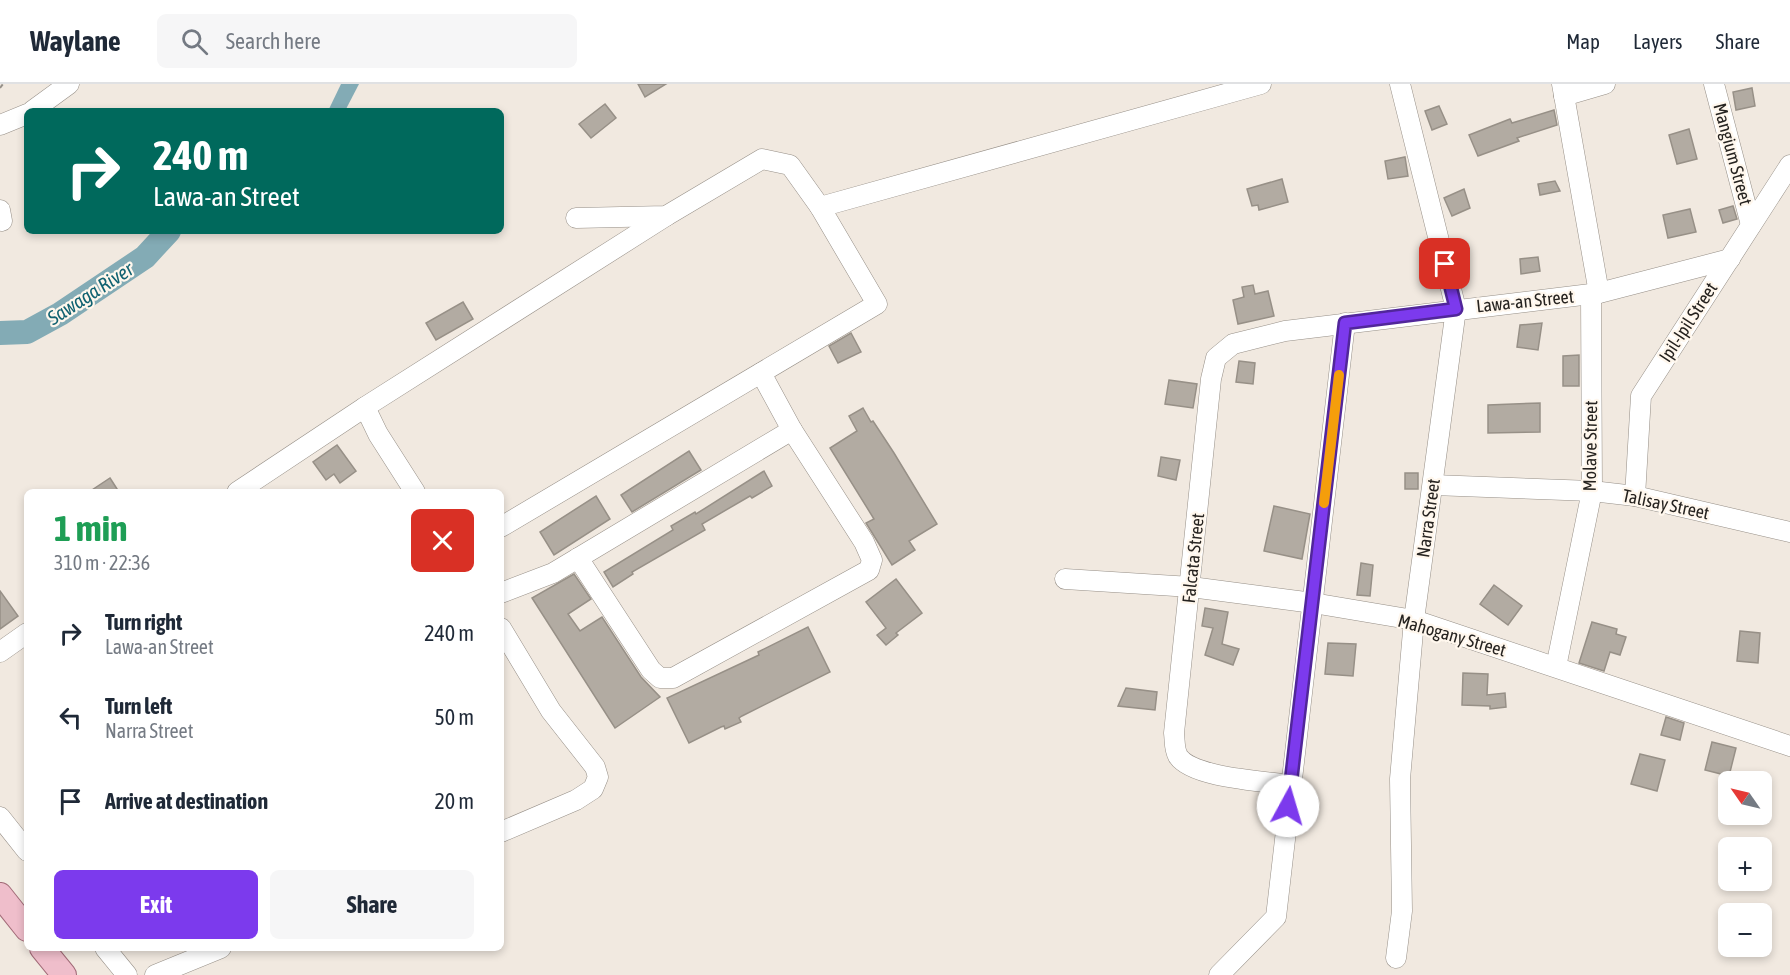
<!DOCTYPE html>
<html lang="en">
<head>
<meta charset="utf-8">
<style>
  body { margin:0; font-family:"Asap Condensed",sans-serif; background:#f6f6f7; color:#1f2937; height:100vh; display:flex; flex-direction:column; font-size:22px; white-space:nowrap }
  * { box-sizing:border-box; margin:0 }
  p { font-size:20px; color:#747a83 }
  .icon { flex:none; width:33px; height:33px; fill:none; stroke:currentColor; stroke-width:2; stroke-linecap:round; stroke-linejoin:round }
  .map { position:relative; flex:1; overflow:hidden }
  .panel { position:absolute; left:24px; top:405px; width:480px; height:462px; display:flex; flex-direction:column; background:#fff; border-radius:9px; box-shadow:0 3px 9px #0003 }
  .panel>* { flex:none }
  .top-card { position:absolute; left:24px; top:24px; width:480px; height:126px; border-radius:9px; box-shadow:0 3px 9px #0003; background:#00695c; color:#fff; overflow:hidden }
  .needle { width:39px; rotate:304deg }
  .fabs { position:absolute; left:1718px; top:687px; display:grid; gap:12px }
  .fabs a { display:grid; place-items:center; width:54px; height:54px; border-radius:9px; background:#fff; box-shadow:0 3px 9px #0003; font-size:30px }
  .pin { position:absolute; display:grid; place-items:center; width:51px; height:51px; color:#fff; margin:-26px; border-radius:12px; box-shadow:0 3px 9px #0006 }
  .me { position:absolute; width:66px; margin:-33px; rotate:6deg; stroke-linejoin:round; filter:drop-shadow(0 0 4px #0008) }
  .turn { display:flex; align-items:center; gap:21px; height:126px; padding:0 30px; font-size:27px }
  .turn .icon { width:78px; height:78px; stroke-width:2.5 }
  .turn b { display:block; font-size:42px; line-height:51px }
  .round { display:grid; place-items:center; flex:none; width:63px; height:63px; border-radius:9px; background:#f6f6f7 }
  .headline { display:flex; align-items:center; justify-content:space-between; height:102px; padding:0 30px }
  h1 { font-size:36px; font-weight:700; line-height:45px; color:#1e9e55 }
  .button { display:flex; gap:12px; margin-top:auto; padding:12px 30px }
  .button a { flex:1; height:69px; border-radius:9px; background:#7c3aed; color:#fff; font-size:24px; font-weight:700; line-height:69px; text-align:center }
  .button a+a { background:#f6f6f7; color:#1f2937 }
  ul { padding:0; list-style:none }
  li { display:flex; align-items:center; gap:18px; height:84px; padding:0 30px }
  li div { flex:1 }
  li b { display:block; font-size:22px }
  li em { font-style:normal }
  header { display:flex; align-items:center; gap:36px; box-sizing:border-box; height:84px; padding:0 30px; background:#fff; border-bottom:2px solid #e0e1e3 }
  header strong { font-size:28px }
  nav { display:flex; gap:33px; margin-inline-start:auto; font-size:21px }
  .search { width:420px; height:54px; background:#f6f6f7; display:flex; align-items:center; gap:15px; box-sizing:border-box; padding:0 21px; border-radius:9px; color:#747a83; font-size:22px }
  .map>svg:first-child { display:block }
</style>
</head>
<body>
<header>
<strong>Waylane</strong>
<div class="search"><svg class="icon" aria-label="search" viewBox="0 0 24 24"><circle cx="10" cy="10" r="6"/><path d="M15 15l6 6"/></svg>Search here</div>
<nav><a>Map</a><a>Layers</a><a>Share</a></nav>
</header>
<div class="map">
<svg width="1790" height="891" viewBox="0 0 1790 891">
  <rect width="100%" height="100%" fill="#f1e9e0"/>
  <!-- water -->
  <path fill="#83abb5" d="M341 0H359L345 27H328Z"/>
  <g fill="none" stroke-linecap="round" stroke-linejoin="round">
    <!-- river -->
    <path stroke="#83abb5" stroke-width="24" d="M0 249 27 248 60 230 145 173 169 147"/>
  </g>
  <!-- building -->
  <g fill="#b2aba2" stroke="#979087" stroke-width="1.5">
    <path d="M638 0H666L645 13Z"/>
    <path d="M1752 4 1755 22 1736 26 1733 8Z"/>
    <path d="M605 20 616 34 591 54 579 40Z"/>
    <path d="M1439 22 1447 40 1432 46 1425 27Z"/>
    <path d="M1554 26 1557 41 1517 54 1519 57 1478 72 1469 51 1510 35 1512 39Z"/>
    <path d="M1689 45 1697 75 1677 80 1669 51Z"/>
    <path d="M1405 73 1408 92 1388 95 1385 77Z"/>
    <path d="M1282 95 1288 118 1259 126 1258 121 1252 122 1247 105Z"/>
    <path d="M1555 97 1560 107 1540 111 1538 100Z"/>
    <path d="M1464 105 1470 124 1452 132 1444 114Z"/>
    <path d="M1733 122 1737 135 1723 139 1719 126Z"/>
    <path d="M1690 125 1696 148 1668 154 1663 131Z"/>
    <path d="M1538 173 1540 187 1521 190 1520 175Z"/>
    <path d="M1253 201 1255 210 1268 207 1274 232 1238 240 1233 216 1244 213 1242 203Z"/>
    <path d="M463 218 473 235 436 256 426 239Z"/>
    <path d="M1542 239 1538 266 1517 263 1520 241Z"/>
    <path d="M851 249 861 268 838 279 829 262Z"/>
    <path d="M1579 271V302H1563V272Z"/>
    <path d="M1239 277 1255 279 1253 300 1236 298Z"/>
    <path d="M1169 296 1197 300 1193 324 1165 320Z"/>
    <path d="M1540 319V348L1488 349V321Z"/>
    <path d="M863 324 871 338 873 337 894 369 937 440 909 457 915 466 892 481 866 439 874 435 830 364 857 347 849 332Z"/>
    <path d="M337 361 356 387 340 399 334 390 326 396 313 378Z"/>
    <path d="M689 367 701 386 632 428 621 411Z"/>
    <path d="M1161 373 1180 376 1176 396 1158 392Z"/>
    <path d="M764 387 772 402 752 414 750 412 702 440 705 446 632 488 633 490 613 503 604 488 673 446 671 442 695 428 696 430Z"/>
    <rect x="1405" y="389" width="13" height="16"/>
    <path d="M110 394 119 408H89Z"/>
    <path d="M596 412 610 435 554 471 540 448Z"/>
    <path d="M1274 422 1310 430 1302 475 1264 467Z"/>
    <path d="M1361 479 1373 481 1370 512 1357 511Z"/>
    <path d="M574 490 591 515 568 530 580 547 602 533 641 593 660 613 615 644 532 514Z"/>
    <path d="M896 495 922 529 896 549 898 551 886 561 877 551 886 544 866 518Z"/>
    <path d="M1494 501 1522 522 1508 541 1480 520Z"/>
    <path d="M0 507 18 532 0 545Z"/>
    <path d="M1205 524 1228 528 1222 560 1239 565 1233 581 1205 571 1213 544 1202 542Z"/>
    <path d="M1592 538 1617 545 1616 550 1626 553 1620 571 1610 568 1604 587 1579 579Z"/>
    <path d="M808 543 830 588 742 632 739 634 741 638 725 645 724 642 721 643 689 659 667 614 759 571 758 568Z"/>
    <path d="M1740 547 1760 549 1758 579 1737 577Z"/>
    <path d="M1328 559 1356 560 1353 592 1325 590Z"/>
    <path d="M1463 589 1488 590 1487 611 1505 609 1506 623 1490 625V622L1462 621Z"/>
    <path d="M1126 604 1157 608 1155 626 1118 622Z"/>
    <path d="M1666 633 1684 639 1680 656 1661 651Z"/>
    <path d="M1712 658 1736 664 1729 692 1705 686Z"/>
    <path d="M1640 670 1665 676 1657 707 1631 700Z"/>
  </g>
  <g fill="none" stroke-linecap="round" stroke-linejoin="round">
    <defs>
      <g id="minor">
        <path d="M1562 0 1599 209"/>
        <path d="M1714 0 1751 141"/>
        <path d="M1564 12 1605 0"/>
        <path d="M32 27 69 0"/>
        <path d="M0 41 27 30"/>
        <path d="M820 123 1261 0"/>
        <path d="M0 126 2 137"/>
        <path d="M365 323 666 132"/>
        <path d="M1433 401 1592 407 1635 412 1790 448"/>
        <path d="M237 408 365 323 378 350 415 408"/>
        <path d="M1635 412 1641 312 1790 81"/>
        <path d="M501 443 877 220 820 123 790 81 762 75 666 132 576 134"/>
        <path d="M578 474 651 586 660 594H673L869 486 872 476 864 458 792 346 761 289"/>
        <path d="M1065 495 1191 503 1313 519 1414 536 1790 662"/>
        <path d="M501 509 553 489 792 346"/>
        <path d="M501 544 551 627 595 683 598 693 593 705 576 716 501 748"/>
        <path d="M0 568 27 549"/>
        <path d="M1556 583 1592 407 1591 210"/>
        <path d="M1291 701C1265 697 1192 694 1178 672 1174 665 1175 657 1174 649L1211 295 1216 274 1233 260 1285 247 1599 209 1730 175"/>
        <path d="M0 733 27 767"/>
        <path d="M105 864 127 891"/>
        <path d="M1396 874 1402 827 1400 695 1414 536 1456 225 1400 0"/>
        <path d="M155 891 221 864"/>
        <path d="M1219 891 1276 833 1345 239"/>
      </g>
      <g id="major">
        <path d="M0 811 27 845"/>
        <path d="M42 864 64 891"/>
      </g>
    </defs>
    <!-- minor casing -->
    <use href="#minor" stroke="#968f87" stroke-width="21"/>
    <!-- major casing -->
    <use href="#major" stroke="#a26b78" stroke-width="26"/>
    <!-- path -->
    <path stroke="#959089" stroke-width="2" stroke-dasharray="4.5 3" stroke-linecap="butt" d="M0 4 3 0"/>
    <!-- minor -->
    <use href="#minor" stroke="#fff" stroke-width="20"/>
    <!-- major -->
    <use href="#major" stroke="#efbecb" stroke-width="24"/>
  </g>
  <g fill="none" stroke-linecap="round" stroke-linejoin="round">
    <defs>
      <path id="route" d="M1288 722 1345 239 1456 225 1445 180"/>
    </defs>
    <!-- route casing -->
    <use href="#route" stroke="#51269a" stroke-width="15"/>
    <!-- route -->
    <use href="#route" stroke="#7c3aed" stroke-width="10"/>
    <!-- slow -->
    <path stroke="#f59e0b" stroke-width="10" d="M1324 419 1339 291"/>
  </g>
  <g text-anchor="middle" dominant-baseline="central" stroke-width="4.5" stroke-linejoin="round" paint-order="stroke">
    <!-- street labels -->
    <g font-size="18" fill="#262320" stroke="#fff7ed">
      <text transform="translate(1733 70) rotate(75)">Mangium Street</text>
      <text transform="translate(1525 217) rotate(-6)">Lawa-an Street</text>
      <text transform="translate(1688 238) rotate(-57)">Ipil-Ipil Street</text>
      <text transform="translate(1590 362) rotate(-89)">Molave Street</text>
      <text transform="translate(1666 420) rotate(12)">Talisay Street</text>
      <text transform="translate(1428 434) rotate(-82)">Narra Street</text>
      <text transform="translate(1193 474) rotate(-84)">Falcata Street</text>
      <text transform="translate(1452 551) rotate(16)">Mahogany Street</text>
    </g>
    <!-- water labels -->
    <g font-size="20" font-style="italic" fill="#116271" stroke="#fff7ed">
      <text transform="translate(90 209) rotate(-33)">Sawaga River</text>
    </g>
  </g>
</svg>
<div class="fabs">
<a><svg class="needle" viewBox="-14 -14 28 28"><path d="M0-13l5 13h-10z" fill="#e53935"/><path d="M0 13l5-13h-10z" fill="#747a83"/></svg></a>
<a>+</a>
<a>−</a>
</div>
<div class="pin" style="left:1445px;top:180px;background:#d93025"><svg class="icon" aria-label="arrive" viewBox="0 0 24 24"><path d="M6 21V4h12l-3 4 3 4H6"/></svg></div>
<svg class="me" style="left:1288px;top:722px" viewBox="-20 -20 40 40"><circle r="19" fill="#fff"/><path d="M0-13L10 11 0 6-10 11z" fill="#7c3aed"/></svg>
<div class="top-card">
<div class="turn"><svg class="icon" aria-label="right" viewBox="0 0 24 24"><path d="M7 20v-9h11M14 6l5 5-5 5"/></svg><div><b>240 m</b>Lawa-an Street</div></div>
</div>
<section class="panel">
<div class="headline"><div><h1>1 min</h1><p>310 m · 22:36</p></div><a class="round" style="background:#d93025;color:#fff"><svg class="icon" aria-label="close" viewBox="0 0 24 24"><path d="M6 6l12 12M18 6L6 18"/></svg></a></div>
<ul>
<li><svg class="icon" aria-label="right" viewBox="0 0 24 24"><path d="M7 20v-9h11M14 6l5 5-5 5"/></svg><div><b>Turn right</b><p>Lawa-an Street</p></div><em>240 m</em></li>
<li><svg class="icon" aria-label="left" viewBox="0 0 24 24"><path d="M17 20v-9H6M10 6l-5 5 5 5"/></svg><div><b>Turn left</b><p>Narra Street</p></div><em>50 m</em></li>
<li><svg class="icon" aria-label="arrive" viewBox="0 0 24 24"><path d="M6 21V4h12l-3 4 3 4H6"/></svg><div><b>Arrive at destination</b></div><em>20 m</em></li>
</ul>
<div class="button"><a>Exit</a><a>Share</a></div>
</section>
</div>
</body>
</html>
